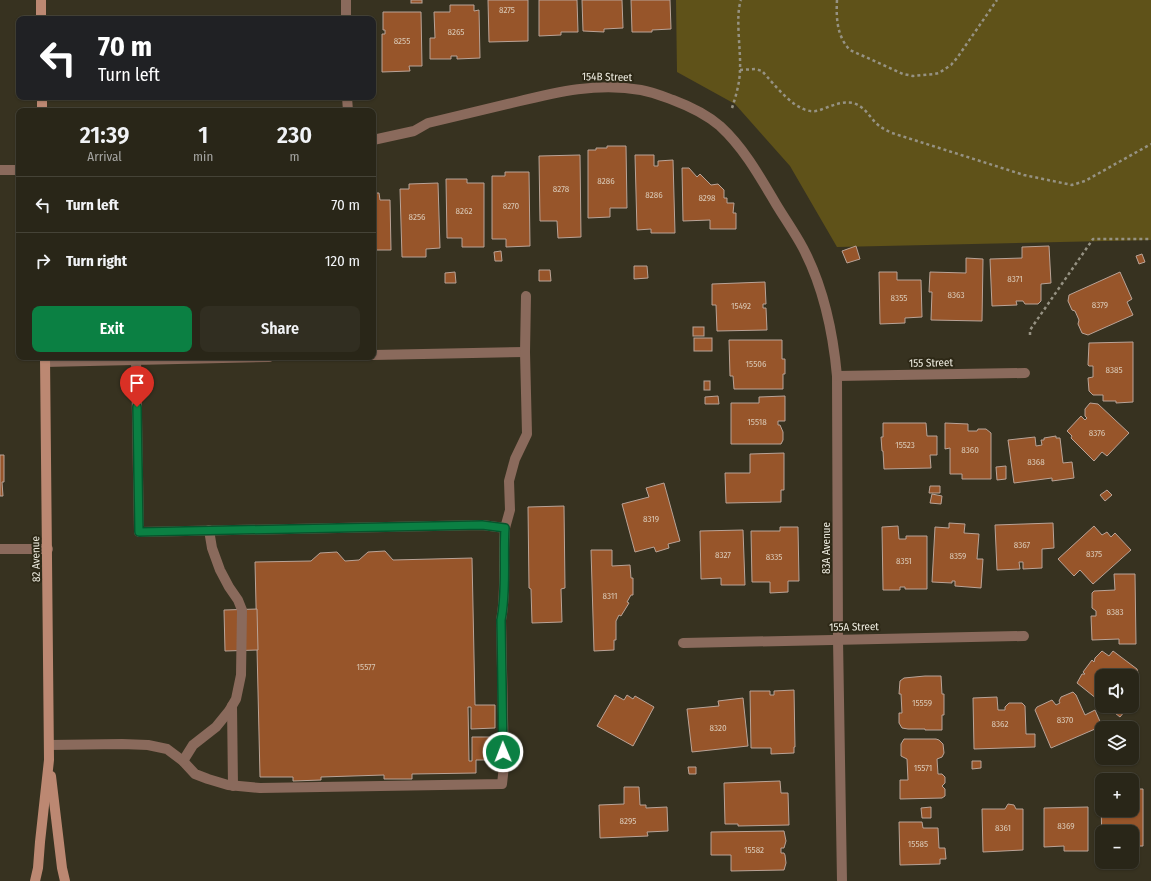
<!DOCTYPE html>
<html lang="en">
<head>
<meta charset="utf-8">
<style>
  body { margin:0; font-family:"Fira Sans Condensed",sans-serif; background:#312e21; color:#f1f3f6; height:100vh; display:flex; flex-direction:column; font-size:15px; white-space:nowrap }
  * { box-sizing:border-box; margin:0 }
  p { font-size:13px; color:#a5a5a2 }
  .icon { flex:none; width:22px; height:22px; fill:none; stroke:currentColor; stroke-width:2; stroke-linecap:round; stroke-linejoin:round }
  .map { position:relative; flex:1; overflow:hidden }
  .side { position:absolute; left:16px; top:108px; width:360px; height:252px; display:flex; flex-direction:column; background:#292618; border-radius:8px; box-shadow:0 1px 3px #0004,0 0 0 1px #454337 }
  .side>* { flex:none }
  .hud { position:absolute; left:16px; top:16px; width:360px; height:84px; border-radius:8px; box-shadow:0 1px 3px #0004,0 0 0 1px #454337; background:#202124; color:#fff; overflow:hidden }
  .buttons { position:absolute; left:1095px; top:669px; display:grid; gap:8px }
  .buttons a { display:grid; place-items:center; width:44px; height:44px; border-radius:8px; background:#292618; box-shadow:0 1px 3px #0004,0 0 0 1px #454337; font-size:20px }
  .pin { position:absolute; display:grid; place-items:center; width:34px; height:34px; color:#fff; margin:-41px -17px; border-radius:50% 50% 50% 0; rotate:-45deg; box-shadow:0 0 4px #0007 }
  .pin .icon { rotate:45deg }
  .me { position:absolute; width:44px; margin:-22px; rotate:359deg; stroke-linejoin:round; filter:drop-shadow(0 0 3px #0008) }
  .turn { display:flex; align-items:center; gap:14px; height:84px; padding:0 16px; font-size:18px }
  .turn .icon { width:52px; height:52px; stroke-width:2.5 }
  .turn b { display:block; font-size:28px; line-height:34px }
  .eta { display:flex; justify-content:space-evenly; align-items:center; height:68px; text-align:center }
  .eta b { font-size:24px; font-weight:600; line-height:28px }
  .button { display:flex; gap:8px; margin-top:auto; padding:8px 16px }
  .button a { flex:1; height:46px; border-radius:8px; background:#0b8043; color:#fff; font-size:16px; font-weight:600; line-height:46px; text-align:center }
  .button a+a { background:#312e21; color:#f1f3f6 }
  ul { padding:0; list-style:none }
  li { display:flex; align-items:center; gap:12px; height:56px; padding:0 16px; border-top:1px solid #454337 }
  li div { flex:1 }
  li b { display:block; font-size:15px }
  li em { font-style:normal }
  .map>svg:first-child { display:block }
</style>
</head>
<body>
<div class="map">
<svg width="1151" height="881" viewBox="0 0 1151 881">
  <rect width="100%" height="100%" fill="#373220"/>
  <!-- green -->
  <path fill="#5f5219" d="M676 0H1151V240L837 247 790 166 735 104 677 72Z"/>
  <!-- building -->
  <g fill="#97552a" stroke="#b9a397">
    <rect x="411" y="0" width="11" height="3"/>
    <path d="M488 0H528V41L489 42Z"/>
    <path d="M539 0H577L578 32H561V35L539 36Z"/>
    <path d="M582 0H622L623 28 604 29V32L583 31Z"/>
    <path d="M631 0H670L671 29 652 30V32H632Z"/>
    <path d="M450 5H474V11L479 10 480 58 457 59V56H451V59H430V38H435L434 12H450Z"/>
    <path d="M383 12H421L422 66H409L410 71 382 72V34H385V30H383Z"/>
    <path d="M607 146H626L627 208H610V217L588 218V150H596V148H607Z"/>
    <path d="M580 155 581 237 558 238 557 221H540L539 156Z"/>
    <path d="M635 155H654V166H658V161L673 160 675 233H651V229L637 230Z"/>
    <path d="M682 168H689L697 177 700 174 711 185 718 184 724 190V198H727V203H734L733 213H736V229H710V220L683 221Z"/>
    <path d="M505 172H529L530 246 506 247V239H492V176H505Z"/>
    <path d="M446 179H467V183H484V247H462V238H447Z"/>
    <path d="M438 183 440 248 426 249V257H402L400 189H409V184Z"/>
    <path d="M373 193H379L380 200H390L391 250H373Z"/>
    <path d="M856 246 860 259 847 263 842 251Z"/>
    <path d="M1049 246 1051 283 1041 284V301L1038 304H1025L1023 301H1016L1017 305 992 306 990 259 1022 258V247Z"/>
    <path d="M501 251 502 261H495L494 252Z"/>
    <path d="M1142 254 1145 262 1139 264 1136 256Z"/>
    <path d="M966 258 983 259 982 321 931 320 932 292H929L930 272 966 273Z"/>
    <path d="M634 266H647L648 278 634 279Z"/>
    <path d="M539 270H550L551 281H539Z"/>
    <path d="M455 272 456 283H445V273Z"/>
    <path d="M879 272H897V280H921L922 317 905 318V323L880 324Z"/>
    <path d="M1120 272 1132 299 1127 302 1133 315 1088 335 1082 333 1078 324 1079 320 1075 311 1072 310 1068 301 1069 295Z"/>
    <path d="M765 282 766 304H763V308H766L767 330 717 331 716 305H712V284Z"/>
    <rect x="693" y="327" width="11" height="9"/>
    <rect x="694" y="338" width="18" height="13"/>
    <path d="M729 340H782V359H785V374H783V389H734L733 376H730Z"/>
    <path d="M1133 342V402L1116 403V401H1103V395H1093L1089 391 1088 378 1093 377V366H1089L1088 365 1089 343Z"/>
    <rect x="704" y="381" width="6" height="9"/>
    <path d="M718 396 719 404H705V397Z"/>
    <path d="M785 396V421H778V425H780L783 432V440L781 444H731V403H759V397Z"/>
    <path d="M1090 403 1098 404 1129 433 1107 456 1102 452 1094 461 1071 438 1072 436 1067 431 1081 416 1085 420 1087 418 1085 416V409Z"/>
    <path d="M883 423H926L927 436H937V455H930L931 468 884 469 883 451H882L881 437H883Z"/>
    <path d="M945 423 968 424V431H977L978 429H986L991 433V479H962V474H950V448L945 449Z"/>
    <path d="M1056 436V438H1060L1063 463 1072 462 1074 478 1052 481V478L1014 483 1008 440 1035 437 1036 446 1042 445 1041 440H1044V438Z"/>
    <path d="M784 453V490H781V502L726 503 725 473H750V454Z"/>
    <path d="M0 455H4V482H2L3 496H0Z"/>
    <path d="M1006 466V479L997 480 996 467Z"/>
    <path d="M664 483 680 541 668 544 669 548 656 552 654 547 635 552 622 504 649 497 646 488Z"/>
    <path d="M930 486H940V493H929Z"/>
    <path d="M1107 490 1112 495 1105 501 1100 495Z"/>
    <path d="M932 494 942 496 941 504 930 503Z"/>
    <path d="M564 506 565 588 561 589 562 622 532 623 531 589 529 588 528 507Z"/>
    <path d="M949 523 965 524 964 533 979 534 977 559H983L981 588 955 586V581H952V583L932 582 935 527 949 528Z"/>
    <path d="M1053 523 1054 548 1042 549V568L1023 569V562H1019L1020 569 997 570 995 525Z"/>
    <path d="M898 526 899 539H906V536H927V589H905V587H900V590H883L882 527Z"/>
    <path d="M1094 526 1102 535 1107 532 1111 537 1115 533 1131 550 1093 584 1080 570 1074 576 1058 559Z"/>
    <path d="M780 527H798L799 581H788V592L770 593V582H752L751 531H780Z"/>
    <path d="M743 530 745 585H721V578L701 579 700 531Z"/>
    <path d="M591 550H612V566L630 565 631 578H633V595H631L627 602 629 603 621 616 619 615 616 621V640H614V650L594 651Z"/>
    <path d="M385 551 393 560 472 558 475 705H495V728L471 729V707H468L469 761H472V737H495L496 760H476V773L412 774V779H384V775L321 777V780L293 781V777H260L255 562 311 561 320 553 337 552 345 561 359 560 368 552Z"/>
    <path d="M1114 574H1135L1136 644H1119V639L1092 640 1091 616H1096V611L1092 608V593L1094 591 1115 590Z"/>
    <path d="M257 609 258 650 225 651 224 610Z"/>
    <path d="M1102 651 1109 656 1113 651 1137 669 1138 673 1132 681V676H1102V703L1077 683 1082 674H1085L1083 672 1092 660 1094 662 1095 658Z"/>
    <path d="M925 676H941L942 694H944V715H942V730H925V729H908L902 728 899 723V713H902L901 694H899L900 681 904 678Z"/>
    <path d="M794 690 795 747H794V753L771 754V748H751L750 691H770V695H774V691Z"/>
    <path d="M1073 692 1076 695 1085 715 1095 710 1102 726 1051 748 1035 710 1037 707 1052 700 1056 705 1060 703 1059 701 1061 697Z"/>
    <path d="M615 695 624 700 627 695 633 699 635 696 654 707 633 746 597 726Z"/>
    <path d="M997 697 998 710H1005V707L1009 703H1022L1025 706 1026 734H1035V747L974 749 973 698Z"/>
    <path d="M743 698 748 746 692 752 687 709 719 706 718 701Z"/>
    <path d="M1106 706H1129L1120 717Z"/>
    <path d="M904 739H936L939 740 943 744 944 753 942 757 937 759 938 774H942L945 777V783L942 786 945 789V796L942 798 900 799V780H908L907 759 901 756V744Z"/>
    <path d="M972 761H981V768L972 769Z"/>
    <path d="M688 767H696V774H689Z"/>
    <path d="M780 781 781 793H788L789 825 738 826V824H725L724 783Z"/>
    <path d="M624 787H639L640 805H646V808L667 807 668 831 647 832 648 836 600 838 599 805 624 804Z"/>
    <path d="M1132 789H1143V846H1132V832H1102V850L1101 798H1102V810H1132Z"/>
    <path d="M1008 804 1014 805 1016 809H1023V850L983 852 982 809H1005Z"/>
    <path d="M931 807V818H922L921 808Z"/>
    <path d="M1088 807V851H1064V846L1044 847V808Z"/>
    <path d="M899 822H922L923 828H938L939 848H945L946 859H940V864L900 865Z"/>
    <path d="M784 831 786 841 784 848H781V853H784L785 855 786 863 784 870 731 871V855H711V832Z"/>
  </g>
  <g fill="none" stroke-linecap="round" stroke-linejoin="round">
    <!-- path -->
    <g stroke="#969283" stroke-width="2.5" stroke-dasharray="3 3" stroke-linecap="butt">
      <path d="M837 0C836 18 837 37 850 50L903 74 913 76 934 74 939 73 951 65 957 58 997 0"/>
      <path d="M740 70 755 69 762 71C775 85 799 118 820 110 831 106 841 101 853 103 864 106 869 116 876 123 881 128 886 130 892 133L1024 175 1072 185 1085 181 1151 144"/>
      <path d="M732 108C736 96 740 82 740 69 741 50 735 16 741 0"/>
      <path d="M1030 335V330L1093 239H1151"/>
    </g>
    <!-- lane -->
    <g stroke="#8a6a5c" stroke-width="10">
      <path d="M373 355 525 352"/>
      <path d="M45 362 269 357"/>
      <path d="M505 528 510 510 509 481 515 459 527 434 525 352 526 296"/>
      <path d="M232 706 233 786"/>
      <path d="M49 745 122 744 148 745 167 749 183 761 195 774 208 779 228 785 260 788 502 784 504 766 501 620C507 590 502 559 505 528L482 525 139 532 136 360"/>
      <path d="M183 761 193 745 216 727 229 711 236 699 241 675 242 610 238 600 229 587 220 570 212 548 209 530"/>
    </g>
    <!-- street -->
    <g stroke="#8a6a5c" stroke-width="10">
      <path d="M346 0V19"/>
      <path d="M347 97 348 111"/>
      <path d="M373 140 414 131 428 123C457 116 486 109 516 102 557 92 598 82 641 90 652 92 662 96 673 100 689 106 706 114 720 126 744 148 760 177 776 204 785 219 795 233 803 248 824 288 833 332 837 376L838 639 842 881"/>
      <path d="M0 170H19"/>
      <path d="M837 376 1025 373"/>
      <path d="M0 549H48"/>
      <path d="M683 643 1024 636"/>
    </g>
    <!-- secondary -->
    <g stroke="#bc8872" stroke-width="10">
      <path d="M41 0V19"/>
      <path d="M42 97V111"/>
      <path d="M51 776 62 868 65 881"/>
      <path d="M35 881 38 868 40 842 49 760 45 357"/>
    </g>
  </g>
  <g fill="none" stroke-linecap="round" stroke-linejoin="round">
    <defs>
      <path id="route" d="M137 407 139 532 482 525 505 528C503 559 507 590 501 620L503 752"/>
    </defs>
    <!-- route casing -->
    <use href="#route" stroke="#07532c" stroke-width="10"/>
    <!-- route -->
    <use href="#route" stroke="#0b8043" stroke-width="7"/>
  </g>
  <g text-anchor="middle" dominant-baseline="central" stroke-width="4" stroke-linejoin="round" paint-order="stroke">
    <!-- number labels -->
    <g font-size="9" fill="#d8c6b2">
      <text x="507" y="10">8275</text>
      <text x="456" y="32">8265</text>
      <text x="402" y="41">8255</text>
      <text x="606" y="181">8286</text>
      <text x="561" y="189">8278</text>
      <text x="654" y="195">8286</text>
      <text x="707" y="198">8298</text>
      <text x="511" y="206">8270</text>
      <text x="464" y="211">8262</text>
      <text x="417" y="217">8256</text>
      <text x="1015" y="279">8371</text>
      <text x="956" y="295">8363</text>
      <text x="899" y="298">8355</text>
      <text x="1100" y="305">8379</text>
      <text x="741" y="306">15492</text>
      <text x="756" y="364">15506</text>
      <text x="1114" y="370">8385</text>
      <text x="757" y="422">15518</text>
      <text x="1097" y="433">8376</text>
      <text x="905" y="445">15523</text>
      <text x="970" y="450">8360</text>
      <text x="1036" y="462">8368</text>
      <text x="651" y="519">8319</text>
      <text x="1022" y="545">8367</text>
      <text x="1094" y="554">8375</text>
      <text x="723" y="555">8327</text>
      <text x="958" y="556">8359</text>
      <text x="774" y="557">8335</text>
      <text x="904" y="561">8351</text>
      <text x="610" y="596">8311</text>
      <text x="1115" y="612">8383</text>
      <text x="366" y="667">15577</text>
      <text x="922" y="703">15559</text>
      <text x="1065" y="720">8370</text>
      <text x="1000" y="724">8362</text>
      <text x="718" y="728">8320</text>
      <text x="923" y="768">15571</text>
      <text x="628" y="821">8295</text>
      <text x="1066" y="826">8369</text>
      <text x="1003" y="828">8361</text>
      <text x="918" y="844">15585</text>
      <text x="754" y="850">15582</text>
    </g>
    <!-- street labels -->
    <g font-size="11" fill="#eeece0" stroke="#2d2816">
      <text transform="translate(607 77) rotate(1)">154B Street</text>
      <text transform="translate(931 363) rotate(-1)">155 Street</text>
      <text transform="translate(826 548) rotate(-90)">83A Avenue</text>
      <text transform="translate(36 559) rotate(-91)">82 Avenue</text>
      <text transform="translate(854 627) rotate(-1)">155A Street</text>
    </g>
  </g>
</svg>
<div class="buttons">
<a><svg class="icon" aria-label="sound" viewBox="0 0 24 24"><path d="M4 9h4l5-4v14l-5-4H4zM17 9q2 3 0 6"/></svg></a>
<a><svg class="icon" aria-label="layers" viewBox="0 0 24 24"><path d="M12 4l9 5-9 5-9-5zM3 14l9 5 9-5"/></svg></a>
<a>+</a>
<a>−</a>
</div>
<div class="pin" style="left:137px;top:407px;background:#d93025"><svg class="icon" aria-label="arrive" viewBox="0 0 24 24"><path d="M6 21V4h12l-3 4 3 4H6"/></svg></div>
<svg class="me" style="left:503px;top:752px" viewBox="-20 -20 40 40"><circle r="17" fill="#0b8043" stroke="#fff" stroke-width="3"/><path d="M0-11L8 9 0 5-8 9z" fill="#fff"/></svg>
<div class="hud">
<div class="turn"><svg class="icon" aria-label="left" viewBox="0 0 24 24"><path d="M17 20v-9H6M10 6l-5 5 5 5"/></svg><div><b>70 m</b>Turn left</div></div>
</div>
<section class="side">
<div class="eta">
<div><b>21:39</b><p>Arrival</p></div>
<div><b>1</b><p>min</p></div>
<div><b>230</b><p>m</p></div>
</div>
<ul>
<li><svg class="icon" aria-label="left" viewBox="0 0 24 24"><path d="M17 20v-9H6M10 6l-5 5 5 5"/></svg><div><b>Turn left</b></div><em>70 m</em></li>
<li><svg class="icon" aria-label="right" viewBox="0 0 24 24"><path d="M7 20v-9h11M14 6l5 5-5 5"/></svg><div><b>Turn right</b></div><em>120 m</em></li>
</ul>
<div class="button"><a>Exit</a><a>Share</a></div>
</section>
</div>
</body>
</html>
